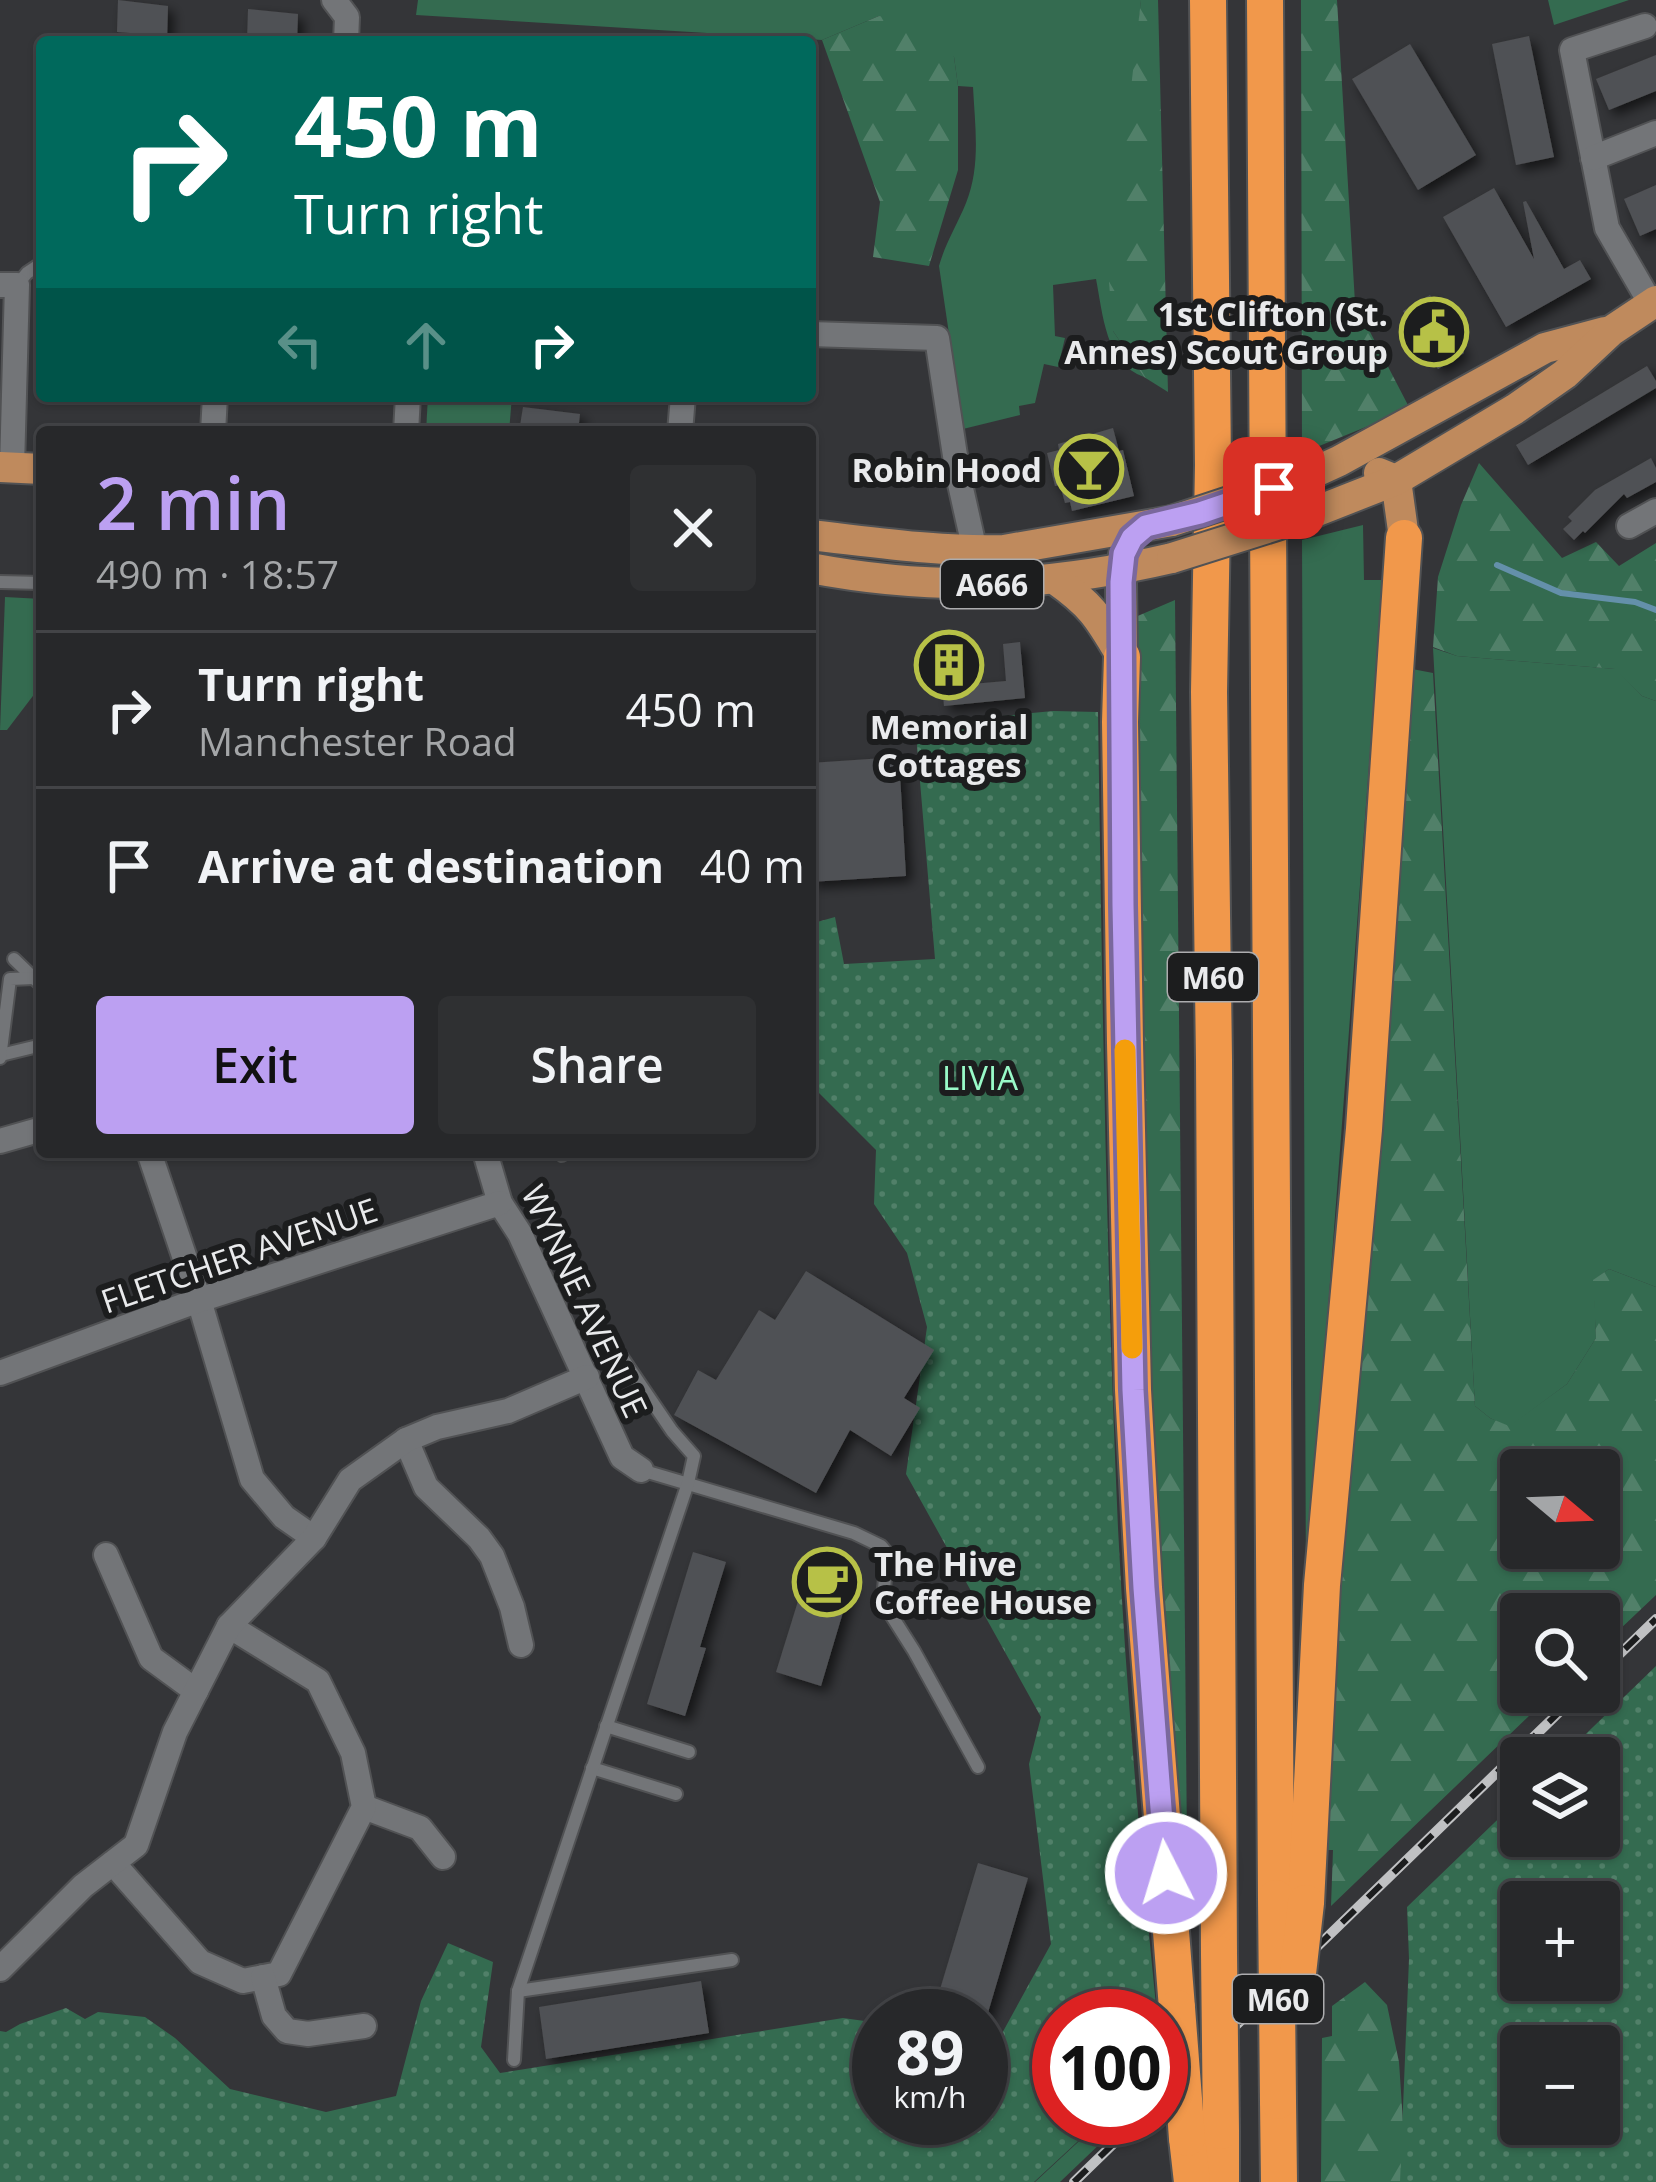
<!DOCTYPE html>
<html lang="en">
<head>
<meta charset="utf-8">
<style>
  body { margin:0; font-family:"Open Sans",sans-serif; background:#2f3032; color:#f1f3f6; height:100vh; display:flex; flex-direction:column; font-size:45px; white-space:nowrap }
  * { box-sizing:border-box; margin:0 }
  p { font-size:39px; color:#a4a6a8 }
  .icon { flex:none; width:66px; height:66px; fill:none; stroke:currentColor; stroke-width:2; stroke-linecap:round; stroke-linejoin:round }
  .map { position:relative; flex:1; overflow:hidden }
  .drawer { position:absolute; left:36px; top:426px; width:780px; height:732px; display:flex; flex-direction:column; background:#27282a; border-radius:12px; box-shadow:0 3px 9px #0004,0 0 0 3px #434447 }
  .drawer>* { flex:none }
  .guide { position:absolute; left:36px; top:36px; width:780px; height:366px; border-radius:12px; box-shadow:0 3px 9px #0004,0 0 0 3px #434447; background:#00695c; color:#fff; overflow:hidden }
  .needle { width:78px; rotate:109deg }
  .controls { position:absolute; left:1500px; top:1449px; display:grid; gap:24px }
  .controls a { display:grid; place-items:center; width:120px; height:120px; border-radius:12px; background:#27282a; box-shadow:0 3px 9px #0004,0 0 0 3px #434447; font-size:60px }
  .speed { position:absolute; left:852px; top:1989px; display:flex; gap:24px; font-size:60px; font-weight:700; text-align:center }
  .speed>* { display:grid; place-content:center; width:156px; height:156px; border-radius:50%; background:#27282a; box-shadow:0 3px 9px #0004,0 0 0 3px #434447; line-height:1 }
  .speed small { font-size:30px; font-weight:400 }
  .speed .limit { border:18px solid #d22; background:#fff; color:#111 }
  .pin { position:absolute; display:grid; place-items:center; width:102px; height:102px; color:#fff; margin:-51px; border-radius:24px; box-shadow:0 6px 18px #0006 }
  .me { position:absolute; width:132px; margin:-66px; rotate:355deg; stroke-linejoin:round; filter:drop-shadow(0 0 9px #0008) }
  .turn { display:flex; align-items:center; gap:42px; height:252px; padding:0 60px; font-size:54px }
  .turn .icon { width:156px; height:156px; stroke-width:2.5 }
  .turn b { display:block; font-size:84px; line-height:102px }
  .lanes { display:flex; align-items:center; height:114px; padding:0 60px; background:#0003; justify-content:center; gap:60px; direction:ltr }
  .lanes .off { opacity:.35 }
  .round { display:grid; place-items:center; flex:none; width:126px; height:126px; border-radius:12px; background:#2f3032 }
  .overview { display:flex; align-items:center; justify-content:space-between; height:204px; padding:0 60px }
  h1 { font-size:72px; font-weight:600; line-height:90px; color:#bca0f2 }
  .primary-button { display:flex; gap:24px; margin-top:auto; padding:24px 60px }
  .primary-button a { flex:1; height:138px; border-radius:12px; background:#bca0f2; color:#111; font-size:48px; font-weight:600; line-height:138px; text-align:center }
  .primary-button a+a { background:#2f3032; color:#f1f3f6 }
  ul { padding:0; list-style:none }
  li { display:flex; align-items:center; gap:36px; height:156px; padding:0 60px; border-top:3px solid #434447 }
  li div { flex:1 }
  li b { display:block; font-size:45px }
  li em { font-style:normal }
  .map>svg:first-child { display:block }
</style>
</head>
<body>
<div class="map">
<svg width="1656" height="2182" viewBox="0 0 1656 2182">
  <defs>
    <pattern id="forest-firs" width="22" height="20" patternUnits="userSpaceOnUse" patternTransform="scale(3)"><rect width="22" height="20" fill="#346b50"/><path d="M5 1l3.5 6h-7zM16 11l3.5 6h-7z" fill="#518069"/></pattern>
    <pattern id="park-dots" width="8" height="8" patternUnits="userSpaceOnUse" patternTransform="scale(3)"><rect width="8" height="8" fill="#346b50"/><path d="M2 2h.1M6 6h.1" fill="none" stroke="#518069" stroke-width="1.8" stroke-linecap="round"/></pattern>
    <filter id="shadow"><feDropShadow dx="6" dy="6" stdDeviation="6" flood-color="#0009"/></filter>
  </defs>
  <rect width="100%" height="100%" fill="#343538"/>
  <!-- grass -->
  <g fill="#346b50">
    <path d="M418 0H1141L1113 331 1144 377C1105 363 1103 314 1096 279L1053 285 1055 336 1065 338 1058 367 1044 364 1035 403 1019 406 1020 415 963 429 939 266C945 244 957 225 966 203 981 166 975 126 973 87L958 86 954 57 879 16 822 40 416 15Z"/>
    <path d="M1548 0H1629L1554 25Z"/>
    <path d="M428 396H512L509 432H426Z"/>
    <path d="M1363 525 1364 580H1383L1306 1601 1302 540Z"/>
    <path d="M5 597 42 599V684L7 730H0Z"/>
    <path d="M1433 648 1457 656 1616 669 1642 696 1656 701V1287L1609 1269 1594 1280 1596 1338 1567 1384 1509 1427 1490 1418 1475 1406Z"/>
    <path d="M1104 2118H1127L1060 2182H1035Z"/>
  </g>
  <!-- forest -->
  <g fill="url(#forest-firs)" fill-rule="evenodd">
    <path d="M1141 0H1158L1168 392 1144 377 1113 331 1109 282Z"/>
    <path d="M1301 0H1337L1355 303 1410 409 1302 453Z"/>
    <path d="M879 16 921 22 942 39 954 57 958 86V170L929 266 873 257 880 202 822 40Z"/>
    <path d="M1479 463 1562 558 1596 542 1619 566 1656 543V701L1642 696 1615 669 1457 656 1433 647 1438 577 1461 505Z"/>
    <path d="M1175 600 1188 1949 1181 1950 1143 1282 1133 618Z"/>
    <path d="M1412 669 1433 673 1475 1406 1490 1418 1509 1426 1567 1384 1596 1338 1593 1280 1609 1269 1656 1287V1595L1599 1649V1614H1521V1692H1554L1331 1906 1333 1850H1327L1339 1598ZM1521 1470H1599V1548H1521Z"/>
    <path d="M1365 1982 1387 2005 1399 2062 1407 2182H1321L1322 2038 1332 2036V2006Z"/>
  </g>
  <!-- park -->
  <g fill="url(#park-dots)" fill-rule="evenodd">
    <path d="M1053 711 1098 712C1102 984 1106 1256 1118 1528 1126 1691 1141 1854 1157 2016H1059V2118H1103L1034 2182H0V2031L6 2032 20 2024 66 2008 85 2019 98 2012 145 2017 175 2038 230 2089 326 2112 396 2096 421 2001 448 1943 493 1962 481 2047 500 2073 843 2018 879 2023V2118H981V2035L1000 2037 1051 1944 1029 1764 1041 1717 906 1474 927 1327 907 1253 874 1204 876 1150 810 1084V924L835 917 844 964 935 959 917 746 919 724Z"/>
    <path d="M1656 1666V2182H1400L1409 1959 1407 1907 1521 1797V1836H1599V1758H1561ZM1521 1902H1599V1980H1521ZM1521 2046H1599V2124H1521Z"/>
  </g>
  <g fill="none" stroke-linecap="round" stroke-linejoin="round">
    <!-- stream -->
    <path stroke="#6490aa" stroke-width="6" d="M1497 565 1561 593 1635 602 1656 610"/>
  </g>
  <!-- building -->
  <g fill="#505154" filter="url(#shadow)">
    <path d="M118 0 168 6 167 42H130V33L117 32Z"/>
    <path d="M248 9 298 14 297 42 247 41Z"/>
    <path d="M1529 36 1554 157 1516 165 1492 44Z"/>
    <path d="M1410 44 1476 155 1418 190 1352 79Z"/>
    <path d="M1656 55V91L1609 110 1596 79Z"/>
    <path d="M1656 185V229L1640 236 1624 199Z"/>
    <path d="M1494 188 1534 259 1523 202 1526 201 1564 269 1580 260 1591 279 1506 327 1443 217Z"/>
    <path d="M1430 295 1464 353 1438 369 1403 311Z"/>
    <path d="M1647 366 1656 381V388L1528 465 1516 445Z"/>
    <path d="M523 407 580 414 578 432H519Z"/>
    <path d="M1113 428 1119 451 1123 450 1134 496 1072 511 1070 502 1065 503 1060 485 1055 486 1047 453 1059 450 1058 444Z"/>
    <path d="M1651 458 1656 468V482L1627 498 1624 494 1585 533 1583 531 1574 540 1563 529 1572 521 1568 517 1595 490Z"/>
    <path d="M1020 642 1025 698 944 706 939 650 957 648 960 685 1006 681 1003 644Z"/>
    <path d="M899 757 906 876 810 882V763Z"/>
    <path d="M806 1271 934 1350 904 1398 920 1408 891 1456 850 1430 816 1493 674 1415 698 1370 716 1380 759 1310 775 1320Z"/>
    <path d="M693 1552 726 1562 700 1647 706 1648 685 1716 647 1704Z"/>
    <path d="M808 1569 852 1582 821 1686 776 1672Z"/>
    <path d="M978 1863 1028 1878 987 2016H932Z"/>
    <path d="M701 1981 709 2033 546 2059 539 2007Z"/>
  </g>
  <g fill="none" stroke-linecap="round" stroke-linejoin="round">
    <defs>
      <g id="service">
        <path d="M17 285 27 273 42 263"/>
        <path d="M0 582 42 583"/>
        <path d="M14 959 42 986"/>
        <path d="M1 1055 42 1045"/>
        <path d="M0 1058 10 979 34 978"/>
        <path d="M561 1152 562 1155"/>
        <path d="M641 1470 854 1533 881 1546 887 1553 883 1602 914 1651 978 1767"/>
        <path d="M606 1726 689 1752"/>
        <path d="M592 1768 676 1794"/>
        <path d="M518 1991 732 1960"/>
        <path d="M514 2060 518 1991 688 1483 694 1456 672 1431 621 1356"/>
      </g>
      <g id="minor">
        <path d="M334 0 347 17 346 42"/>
        <path d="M1645 26 1572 50 1607 228 1651 304"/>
        <path d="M1593 158 1656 133"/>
        <path d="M0 285H17L12 467"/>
        <path d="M810 334 937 338 958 475 975 551"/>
        <path d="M213 432 215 396"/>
        <path d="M406 432 408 396"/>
        <path d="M680 432 683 396"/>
        <path d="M1629 526 1656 511"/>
        <path d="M0 1141 42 1129"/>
        <path d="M149 1152 199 1300 252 1479 284 1517 314 1538"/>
        <path d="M485 1152 500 1203 520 1234 622 1457 641 1470"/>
        <path d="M0 1373 199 1300 500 1203"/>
        <path d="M406 1440 426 1487 479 1538 492 1556 512 1607 521 1645"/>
        <path d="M106 1555 151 1658 196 1691"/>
        <path d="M364 1807 420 1828 443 1857"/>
        <path d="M113 1863 200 1962 243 1981 279 1974 364 1807 353 1753 318 1681 229 1626"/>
        <path d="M0 1969 83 1886 136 1845 175 1732 229 1626 314 1538 350 1480 406 1440 437 1427 508 1411 587 1377"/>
        <path d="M263 1977 274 2016 287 2031 308 2034 364 2026"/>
      </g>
      <g id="primary">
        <path d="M0 467 42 469"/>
        <path d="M1379 473 1396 480 1404 538"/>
        <path d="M1302 478 1339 461 1545 348 1605 332"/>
        <path d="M1302 517 1396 480 1515 409 1565 374 1611 331 1656 301"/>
        <path d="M810 535C874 542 939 552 1004 550L1172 521"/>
        <path d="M810 568C937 592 1047 587 1172 558"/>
        <path d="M1056 580C1090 604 1098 616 1119 652"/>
        <path d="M1122 657 1121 582 1124 555"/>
      </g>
      <g id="motorway">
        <path d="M1208 0 1213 465 1209 692 1214 1060 1219 1954"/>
        <path d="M1265 0 1276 1898"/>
        <path d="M1122 657 1120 722 1125 1043 1133 1390 1144 1588 1177 2008"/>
        <path d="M1306 1903 1322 1585 1364 1129 1404 538"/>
        <path d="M1278 2101 1279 2182"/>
        <path d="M1221 2131V2182"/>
        <path d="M1187 2138 1192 2182"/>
      </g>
    </defs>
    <!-- service casing -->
    <use href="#service" stroke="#515254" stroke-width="16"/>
    <!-- minor casing -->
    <use href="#minor" stroke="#515254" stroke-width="28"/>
    <!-- primary casing -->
    <use href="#primary" stroke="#515254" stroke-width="34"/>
    <!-- motorway casing -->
    <use href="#motorway" stroke="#515254" stroke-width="40"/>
    <!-- service -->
    <use href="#service" stroke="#737578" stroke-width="12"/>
    <!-- minor -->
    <use href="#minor" stroke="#737578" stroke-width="24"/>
    <!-- primary -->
    <use href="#primary" stroke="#bf8a5d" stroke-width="30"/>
    <!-- motorway -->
    <use href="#motorway" stroke="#f1984b" stroke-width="36"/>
    <defs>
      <g id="rail">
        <path d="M1599 1674 1656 1619"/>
        <path d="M1161 2098 1580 1692"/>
        <path d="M1074 2182 1140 2118"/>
      </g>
    </defs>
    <!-- rail casing -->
    <use href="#rail" stroke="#c0c1c3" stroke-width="10"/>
    <!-- rail -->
    <use href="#rail" stroke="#1c1d1e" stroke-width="6" stroke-dasharray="18" stroke-linecap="butt"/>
    <defs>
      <g id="primary-bridge">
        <path d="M1172 521 1302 478"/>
        <path d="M1172 558 1302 517"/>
      </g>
      <g id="motorway-bridge">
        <path d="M1276 1898 1278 2101"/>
        <path d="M1219 1954 1221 2131"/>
        <path d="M1296 1991 1306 1903"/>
        <path d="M1177 2008 1187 2138"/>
      </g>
    </defs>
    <!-- primary-bridge casing -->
    <use href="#primary-bridge" stroke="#515254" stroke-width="34" stroke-linecap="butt"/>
    <!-- motorway-bridge casing -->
    <use href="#motorway-bridge" stroke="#515254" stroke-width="40" stroke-linecap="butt"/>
    <!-- primary-bridge -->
    <use href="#primary-bridge" stroke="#bf8a5d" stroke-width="30"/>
    <!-- motorway-bridge -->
    <use href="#motorway-bridge" stroke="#f1984b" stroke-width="36"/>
  </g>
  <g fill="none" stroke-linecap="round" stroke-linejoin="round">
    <defs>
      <path id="route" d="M1166 1873 1144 1588 1133 1390 1123 905 1121 582 1124 554 1132 538 1146 526 1200 513 1274 488"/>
    </defs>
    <!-- route casing -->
    <use href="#route" stroke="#7a689d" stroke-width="30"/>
    <!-- route -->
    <use href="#route" stroke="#bca0f2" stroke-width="21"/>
    <!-- slow -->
    <path stroke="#f59e0b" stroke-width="21" d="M1125 1050 1132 1348"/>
  </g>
  <!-- icons -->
  <defs>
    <symbol id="civic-ring" viewBox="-11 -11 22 22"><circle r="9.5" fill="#1c1d1e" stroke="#b7c147" stroke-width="1.5"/><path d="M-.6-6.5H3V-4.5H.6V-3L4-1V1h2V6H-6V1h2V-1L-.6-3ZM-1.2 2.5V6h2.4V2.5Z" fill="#b7c147"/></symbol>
    <symbol id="bar-ring" viewBox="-11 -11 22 22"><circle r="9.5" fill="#1c1d1e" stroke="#b7c147" stroke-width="1.5"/><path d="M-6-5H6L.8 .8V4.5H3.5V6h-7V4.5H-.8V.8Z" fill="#b7c147"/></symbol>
    <symbol id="building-ring" viewBox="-11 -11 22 22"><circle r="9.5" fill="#1c1d1e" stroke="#b7c147" stroke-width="1.5"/><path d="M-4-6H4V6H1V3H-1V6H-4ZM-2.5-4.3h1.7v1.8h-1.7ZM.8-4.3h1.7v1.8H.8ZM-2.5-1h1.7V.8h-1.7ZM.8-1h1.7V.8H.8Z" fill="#b7c147"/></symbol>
    <symbol id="cafe-ring" viewBox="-11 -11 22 22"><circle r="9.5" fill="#1c1d1e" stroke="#b7c147" stroke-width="1.5"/><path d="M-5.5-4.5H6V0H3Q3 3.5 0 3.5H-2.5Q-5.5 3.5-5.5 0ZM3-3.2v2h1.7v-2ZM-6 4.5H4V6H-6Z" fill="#b7c147"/></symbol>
  </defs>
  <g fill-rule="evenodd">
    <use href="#civic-ring" x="1396" y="294" width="76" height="76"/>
    <use href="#bar-ring" x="1051" y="431" width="76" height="76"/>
    <use href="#building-ring" x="911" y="627" width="76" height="76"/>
    <use href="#cafe-ring" x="789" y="1544" width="76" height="76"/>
  </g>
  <g text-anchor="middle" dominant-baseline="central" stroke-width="12" stroke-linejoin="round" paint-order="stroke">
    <!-- shield labels -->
    <g fill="#1c1d1e" stroke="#acacae" stroke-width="3">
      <rect x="941" y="560" width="102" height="48" rx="9"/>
      <rect x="1168" y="953" width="90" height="48" rx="9"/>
      <rect x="1233" y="1975" width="90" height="48" rx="9"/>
    </g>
    <g font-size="30" font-weight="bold" fill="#e9eaec">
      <text x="992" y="584">A666</text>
      <text x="1213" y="977">M60</text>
      <text x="1278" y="1999">M60</text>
    </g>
    <!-- poi labels -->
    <g font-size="33" font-weight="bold" fill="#e9eaec" stroke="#1c1d1e" text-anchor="end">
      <text x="1388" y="313">1st Clifton (St.<tspan x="1388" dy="38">Annes) Scout Group</tspan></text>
      <text x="1042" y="469">Robin Hood</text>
      <text x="949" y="726" text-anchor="middle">Memorial<tspan x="949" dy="38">Cottages</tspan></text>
      <text x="874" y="1563" text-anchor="start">The Hive<tspan x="874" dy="38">Coffee House</tspan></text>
    </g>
    <!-- park labels -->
    <g font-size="33" fill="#99fac8" stroke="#1c1d1e">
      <text x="980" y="1077">LIVIA</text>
    </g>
    <!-- street labels -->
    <g font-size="33" fill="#e9eaec" stroke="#1c1d1e">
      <text transform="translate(239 1255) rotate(-19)">FLETCHER AVENUE</text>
      <text transform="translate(585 1301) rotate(65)">WYNNE AVENUE</text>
    </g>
  </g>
</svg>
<div class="controls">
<a><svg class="needle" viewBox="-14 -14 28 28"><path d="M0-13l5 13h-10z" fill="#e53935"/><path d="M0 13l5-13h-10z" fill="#a4a6a8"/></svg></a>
<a><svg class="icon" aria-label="search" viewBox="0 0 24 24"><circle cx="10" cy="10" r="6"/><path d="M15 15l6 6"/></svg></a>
<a><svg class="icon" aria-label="layers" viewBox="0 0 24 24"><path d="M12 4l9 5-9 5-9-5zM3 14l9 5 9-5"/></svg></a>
<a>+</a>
<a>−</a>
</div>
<div class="speed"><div>89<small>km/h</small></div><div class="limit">100</div></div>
<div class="pin" style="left:1274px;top:488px;background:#d93025"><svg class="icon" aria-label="arrive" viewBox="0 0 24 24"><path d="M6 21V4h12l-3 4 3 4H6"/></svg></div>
<svg class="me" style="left:1166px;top:1873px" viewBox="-20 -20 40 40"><circle r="17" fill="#bca0f2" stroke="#fff" stroke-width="3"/><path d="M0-11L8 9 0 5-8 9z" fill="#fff"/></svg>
<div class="guide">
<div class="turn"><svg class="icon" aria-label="right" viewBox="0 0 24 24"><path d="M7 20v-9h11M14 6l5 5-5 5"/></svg><div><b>450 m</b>Turn right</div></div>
<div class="lanes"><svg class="icon off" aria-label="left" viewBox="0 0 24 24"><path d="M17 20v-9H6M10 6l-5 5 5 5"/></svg><svg class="icon off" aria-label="ahead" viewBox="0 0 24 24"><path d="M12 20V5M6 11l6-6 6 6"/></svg><svg class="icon" aria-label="right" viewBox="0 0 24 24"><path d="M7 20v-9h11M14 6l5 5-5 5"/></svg></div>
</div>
<section class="drawer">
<div class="overview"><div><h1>2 min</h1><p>490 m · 18:57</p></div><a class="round"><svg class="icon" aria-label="close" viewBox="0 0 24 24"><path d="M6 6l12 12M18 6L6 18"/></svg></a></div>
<ul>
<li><svg class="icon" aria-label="right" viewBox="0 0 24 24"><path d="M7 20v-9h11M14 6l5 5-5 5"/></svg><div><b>Turn right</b><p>Manchester Road</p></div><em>450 m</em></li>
<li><svg class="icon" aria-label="arrive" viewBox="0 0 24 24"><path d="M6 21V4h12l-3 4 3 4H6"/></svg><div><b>Arrive at destination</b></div><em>40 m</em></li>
</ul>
<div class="primary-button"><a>Exit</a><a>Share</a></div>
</section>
</div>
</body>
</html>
